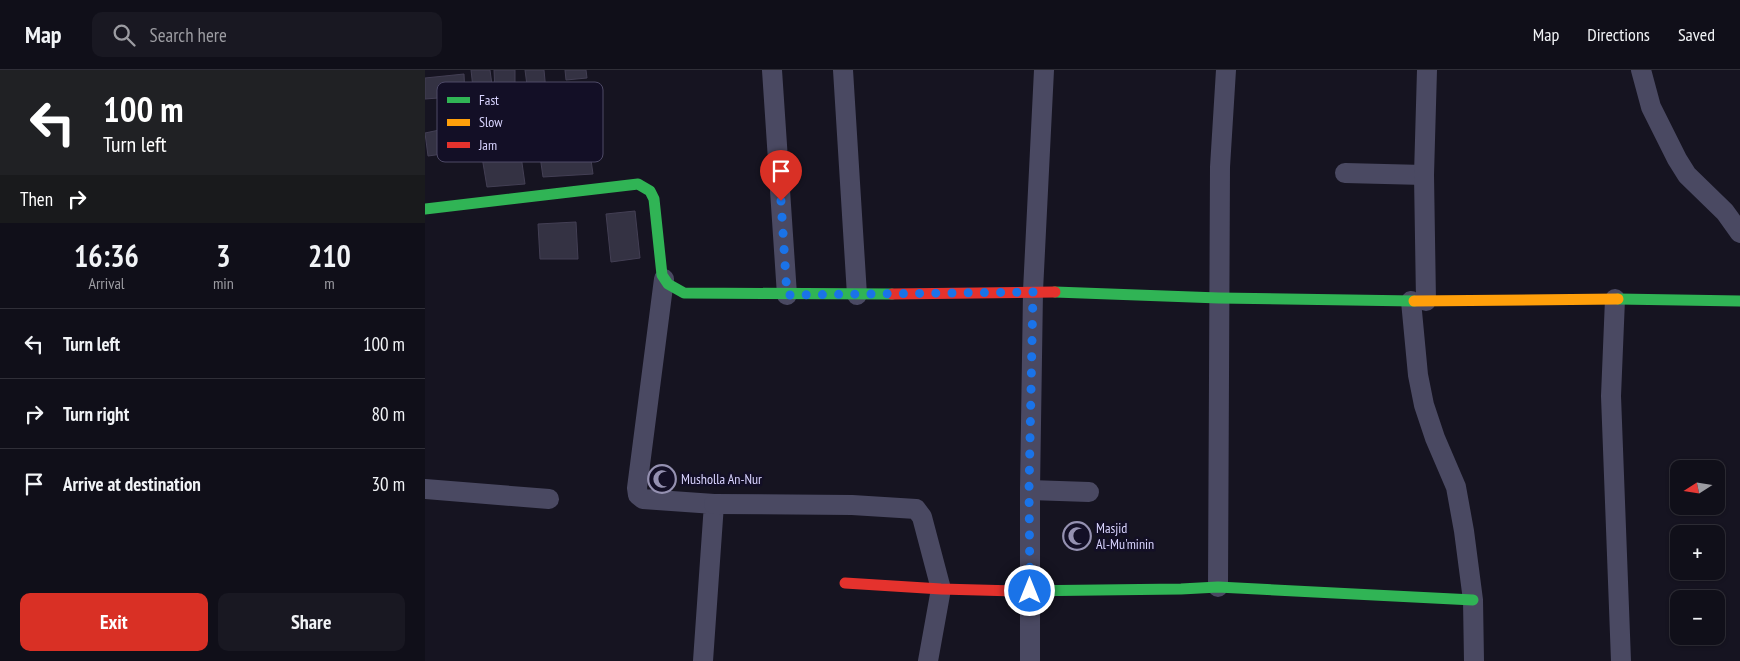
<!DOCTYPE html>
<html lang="en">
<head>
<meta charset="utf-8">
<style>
  body { margin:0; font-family:"PT Sans Narrow",sans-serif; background:#191822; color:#f1f3f6; height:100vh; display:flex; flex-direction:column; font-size:19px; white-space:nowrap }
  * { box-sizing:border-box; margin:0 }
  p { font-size:16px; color:#9c9ca2 }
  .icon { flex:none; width:28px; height:28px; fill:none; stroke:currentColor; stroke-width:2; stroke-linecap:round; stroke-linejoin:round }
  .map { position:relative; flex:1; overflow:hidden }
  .panel { display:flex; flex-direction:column; background:#100f19; width:425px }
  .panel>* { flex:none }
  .banner { background:#202124; color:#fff; overflow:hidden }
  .needle { width:32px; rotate:258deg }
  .tools { position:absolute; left:1245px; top:390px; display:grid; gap:10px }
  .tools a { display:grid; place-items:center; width:55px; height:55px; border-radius:10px; background:#100f19; box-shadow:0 1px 4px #0004,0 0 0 1px #302f38; font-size:25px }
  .pin { position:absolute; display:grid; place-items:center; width:42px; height:42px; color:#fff; margin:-51px -21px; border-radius:50% 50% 50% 0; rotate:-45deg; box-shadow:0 0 5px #0007 }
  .pin .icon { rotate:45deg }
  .me { position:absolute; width:55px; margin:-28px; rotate:0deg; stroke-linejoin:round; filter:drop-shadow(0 0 4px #0008) }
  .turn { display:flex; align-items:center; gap:18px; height:105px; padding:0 20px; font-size:22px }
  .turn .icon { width:65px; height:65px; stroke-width:2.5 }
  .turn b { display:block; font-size:35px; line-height:42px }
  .then { display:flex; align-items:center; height:48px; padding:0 20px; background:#0003; gap:10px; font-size:19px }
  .eta { display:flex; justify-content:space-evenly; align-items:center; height:85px; text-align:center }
  .eta b { font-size:30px; font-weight:700; line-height:35px }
  .primary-button { display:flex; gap:10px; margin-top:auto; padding:10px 20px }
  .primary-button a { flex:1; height:58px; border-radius:10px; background:#d93025; color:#fff; font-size:20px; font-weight:700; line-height:58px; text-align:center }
  .primary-button a+a { background:#191822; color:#f1f3f6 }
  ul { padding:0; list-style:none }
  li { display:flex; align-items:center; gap:15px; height:70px; padding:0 20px; border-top:1px solid #302f38 }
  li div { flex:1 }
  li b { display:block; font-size:19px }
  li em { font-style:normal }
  header { display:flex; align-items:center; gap:30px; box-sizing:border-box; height:70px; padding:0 25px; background:#100f19; border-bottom:1px solid #302f38 }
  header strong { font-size:24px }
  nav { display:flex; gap:28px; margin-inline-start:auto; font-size:18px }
  .search { width:350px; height:45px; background:#191822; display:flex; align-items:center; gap:12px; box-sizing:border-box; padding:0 18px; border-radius:10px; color:#9c9ca2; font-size:19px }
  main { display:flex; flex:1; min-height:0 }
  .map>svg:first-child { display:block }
</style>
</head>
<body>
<header>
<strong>Map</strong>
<div class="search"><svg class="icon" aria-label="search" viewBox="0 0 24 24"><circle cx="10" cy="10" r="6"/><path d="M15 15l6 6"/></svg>Search here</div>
<nav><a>Map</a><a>Directions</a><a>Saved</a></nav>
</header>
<main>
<section class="panel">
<div class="banner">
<div class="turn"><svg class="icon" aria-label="left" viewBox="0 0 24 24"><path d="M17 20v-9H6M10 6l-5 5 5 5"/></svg><div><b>100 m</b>Turn left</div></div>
<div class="then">Then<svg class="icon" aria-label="right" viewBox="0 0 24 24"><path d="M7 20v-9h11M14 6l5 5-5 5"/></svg></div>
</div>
<div class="eta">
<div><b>16:36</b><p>Arrival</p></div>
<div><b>3</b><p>min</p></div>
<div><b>210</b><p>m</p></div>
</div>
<ul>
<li><svg class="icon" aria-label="left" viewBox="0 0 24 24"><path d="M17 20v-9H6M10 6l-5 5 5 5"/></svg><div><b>Turn left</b></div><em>100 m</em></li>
<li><svg class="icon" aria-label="right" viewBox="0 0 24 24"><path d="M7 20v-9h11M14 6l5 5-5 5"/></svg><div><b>Turn right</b></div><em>80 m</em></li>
<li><svg class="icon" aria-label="arrive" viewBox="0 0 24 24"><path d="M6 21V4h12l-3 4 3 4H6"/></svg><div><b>Arrive at destination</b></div><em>30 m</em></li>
</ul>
<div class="primary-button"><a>Exit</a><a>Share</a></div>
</section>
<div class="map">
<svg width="1315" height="591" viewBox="0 0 1315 591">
  <rect width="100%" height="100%" fill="#161421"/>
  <!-- building -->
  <g fill="#343243" stroke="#433f54">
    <path d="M46 0H65L67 15 48 18Z"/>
    <path d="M69 0H90V20L70 22Z"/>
    <path d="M100 0H119L121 21 103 23Z"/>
    <path d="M140 0H161L162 8 141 10Z"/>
    <path d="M39 4 40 26 0 29V8Z"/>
    <path d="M91 51 100 114 62 117 52 57Z"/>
    <path d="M38 55 40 81 3 86 0 63Z"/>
    <path d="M162 62 168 104 118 107 112 65Z"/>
    <path d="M210 141 215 188 186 192 181 144Z"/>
    <path d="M151 152 153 189H115L113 154Z"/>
  </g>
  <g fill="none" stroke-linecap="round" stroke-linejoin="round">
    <!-- street -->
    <g stroke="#4a4962" stroke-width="20">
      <path d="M347 0 362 225"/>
      <path d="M418 0 432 225"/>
      <path d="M1216 0 1226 37 1252 89 1262 105 1300 142 1315 163"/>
      <path d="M920 103 999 105"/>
      <path d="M239 209 212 418 213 425 218 429 289 434 278 591"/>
      <path d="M1190 229 1186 326 1196 591"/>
      <path d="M986 231 993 305 999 335 1010 368 1031 417 1039 461 1048 530 1049 591"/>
      <path d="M1001 231 999 105 1002 0"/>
      <path d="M0 419 124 429"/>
      <path d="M605 420 664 422"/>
      <path d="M289 434 427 435 491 439 497 447 516 519 503 591"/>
      <path d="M793 517 795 97 801 0"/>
      <path d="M605 591V420L608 221 619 0"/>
    </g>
    <!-- fast -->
    <g stroke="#30b455" stroke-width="11">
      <path d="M0 139 213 114 225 121 229 129 237 205 243 214 259 223 467 224"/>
      <path d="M630 222 794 228 989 231"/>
      <path d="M1193 229 1315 231"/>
      <path d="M591 521 756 519 793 517 1048 530"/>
    </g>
    <!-- slow -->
    <path stroke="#ff9f0a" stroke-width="11" d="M989 231 1193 229"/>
    <!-- jam -->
    <g stroke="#e5322d" stroke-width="11">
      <path d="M467 224 630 222"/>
      <path d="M420 513 516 519 591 521"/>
    </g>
  </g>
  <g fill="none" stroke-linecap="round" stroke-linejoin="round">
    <!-- route -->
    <path stroke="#1a73e8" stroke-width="9" stroke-dasharray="0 16.2" d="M356 131 362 225 608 222 604 420 605 521"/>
  </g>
  <!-- icons -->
  <defs>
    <symbol id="mosque-ring" viewBox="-11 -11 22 22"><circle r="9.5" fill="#130f26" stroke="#9591b1" stroke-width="1.5"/><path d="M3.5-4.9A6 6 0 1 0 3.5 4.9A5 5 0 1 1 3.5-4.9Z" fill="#9591b1"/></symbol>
  </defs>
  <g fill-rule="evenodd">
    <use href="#mosque-ring" x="221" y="393" width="32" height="32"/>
    <use href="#mosque-ring" x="636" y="450" width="32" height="32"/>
  </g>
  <g text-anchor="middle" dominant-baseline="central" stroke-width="5" stroke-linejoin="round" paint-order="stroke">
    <!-- poi labels -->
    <g font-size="14" fill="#d9d4ff" stroke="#130f26" text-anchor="start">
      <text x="256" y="409">Musholla An-Nur</text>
      <text x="671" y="458">Masjid<tspan x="671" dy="16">Al-Mu'minin</tspan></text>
    </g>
  </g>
  <!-- legend -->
  <rect x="12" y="12" width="166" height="80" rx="8" fill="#130f26" stroke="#4e4a67" stroke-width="1"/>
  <rect x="22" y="27" width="23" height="6" fill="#30b455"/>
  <rect x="22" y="49" width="23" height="7" fill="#ff9f0a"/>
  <rect x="22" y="72" width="23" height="6" fill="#e5322d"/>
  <g font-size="14" fill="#d9d4ff">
    <text x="54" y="35">Fast</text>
    <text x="54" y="57">Slow</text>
    <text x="54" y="80">Jam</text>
  </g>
</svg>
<div class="tools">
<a><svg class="needle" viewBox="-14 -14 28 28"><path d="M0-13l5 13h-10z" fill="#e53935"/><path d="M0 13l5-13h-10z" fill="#9c9ca2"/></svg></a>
<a>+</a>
<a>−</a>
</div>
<div class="pin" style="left:356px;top:131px;background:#d93025"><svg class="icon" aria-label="arrive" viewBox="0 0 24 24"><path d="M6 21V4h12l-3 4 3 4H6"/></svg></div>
<svg class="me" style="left:605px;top:521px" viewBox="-20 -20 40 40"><circle r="17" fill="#1a73e8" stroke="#fff" stroke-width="3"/><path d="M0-11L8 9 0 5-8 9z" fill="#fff"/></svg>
</div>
</main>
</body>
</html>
